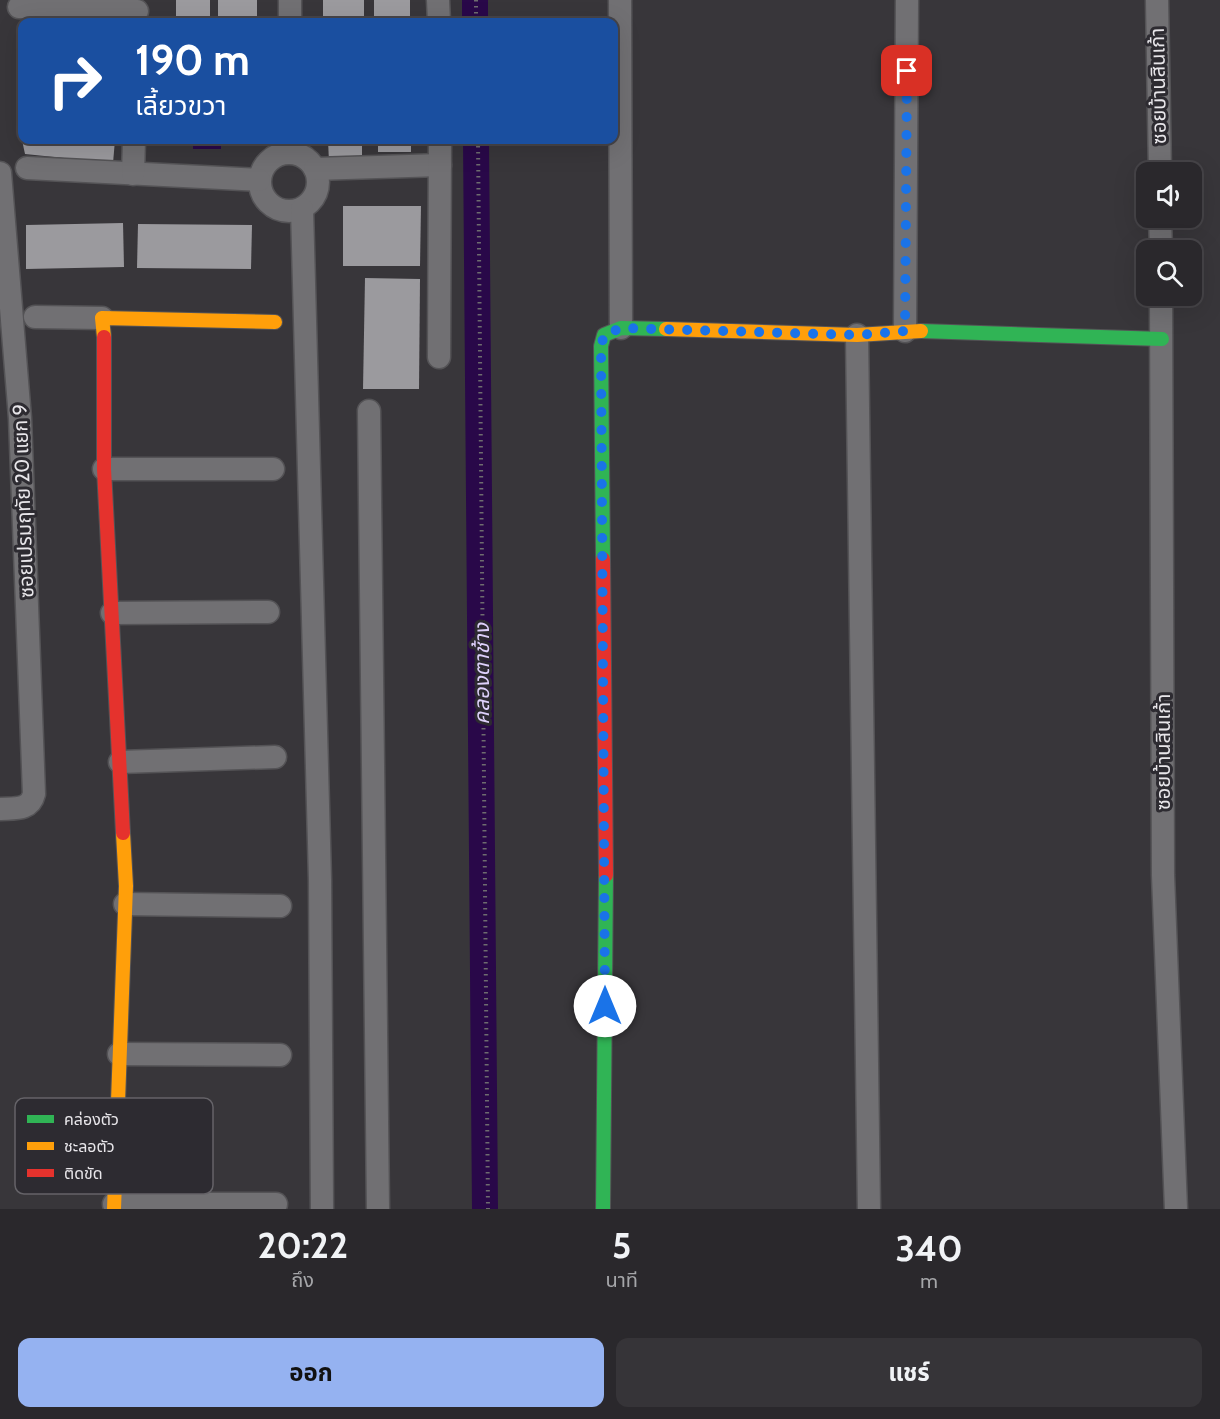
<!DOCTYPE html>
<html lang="th">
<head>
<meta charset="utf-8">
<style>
  body { margin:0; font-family:Cabin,"Noto Sans Thai",sans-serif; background:#363438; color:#f1f3f6; height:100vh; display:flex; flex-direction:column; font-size:22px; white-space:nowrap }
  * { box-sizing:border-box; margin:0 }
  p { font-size:20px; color:#a5a6a9 }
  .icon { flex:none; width:33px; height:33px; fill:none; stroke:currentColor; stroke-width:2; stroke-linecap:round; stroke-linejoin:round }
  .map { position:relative; height:1209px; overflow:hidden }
  .side { display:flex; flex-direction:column; background:#2a282c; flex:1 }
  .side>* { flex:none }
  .banner { position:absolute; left:18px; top:18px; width:600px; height:126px; border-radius:12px; box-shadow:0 6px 24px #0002,0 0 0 2px #464448; background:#1a4fa0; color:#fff; overflow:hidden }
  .controls { position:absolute; left:1136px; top:162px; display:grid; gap:12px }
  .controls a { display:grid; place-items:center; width:66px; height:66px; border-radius:12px; background:#2a282c; box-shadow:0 6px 24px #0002,0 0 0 2px #464448; font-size:30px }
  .pin { position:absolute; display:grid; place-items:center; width:51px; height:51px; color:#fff; margin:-26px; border-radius:12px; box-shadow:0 3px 9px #0006 }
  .me { position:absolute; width:66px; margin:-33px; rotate:0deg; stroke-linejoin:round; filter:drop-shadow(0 0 4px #0008) }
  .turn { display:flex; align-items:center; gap:21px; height:126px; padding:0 18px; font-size:27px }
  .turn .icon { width:78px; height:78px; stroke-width:2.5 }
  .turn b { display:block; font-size:42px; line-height:51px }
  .eta { display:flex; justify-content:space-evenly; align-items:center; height:102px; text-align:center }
  .eta b { font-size:36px; font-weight:700; line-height:42px }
  .primary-button { display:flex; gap:12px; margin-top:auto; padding:12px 18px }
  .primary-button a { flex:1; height:69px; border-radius:12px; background:#95b2f1; color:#111; font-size:24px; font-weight:700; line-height:69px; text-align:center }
  .primary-button a+a { background:#363438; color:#f1f3f6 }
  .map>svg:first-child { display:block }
</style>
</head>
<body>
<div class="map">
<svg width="1220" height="1209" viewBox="0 0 1220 1209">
  <rect width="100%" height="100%" fill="#38363a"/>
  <!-- water -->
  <rect fill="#290849" x="193" y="140" width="28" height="9"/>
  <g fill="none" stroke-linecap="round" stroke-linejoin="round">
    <!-- canal -->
    <g stroke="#290849" stroke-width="26">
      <path d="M475 0V22"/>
      <path d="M476 140 485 1209"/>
    </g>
  </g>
  <!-- building -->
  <g fill="#9b9a9e">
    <rect x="176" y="0" width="34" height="22"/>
    <rect x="218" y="0" width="39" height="22"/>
    <rect x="323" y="0" width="41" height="22"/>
    <rect x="374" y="0" width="36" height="22"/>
    <path d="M22 140H115L113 163 25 154Z"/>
    <path d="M328 140H362V160L329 162Z"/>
    <rect x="378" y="140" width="33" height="12"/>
    <path d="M343 206H421L420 266H343Z"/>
    <path d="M123 223 124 267 26 269V225Z"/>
    <path d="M138 224 252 225 251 269 137 268Z"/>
    <path d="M365 278 420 279 419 389H363Z"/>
  </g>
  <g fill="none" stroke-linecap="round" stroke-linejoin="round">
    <defs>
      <g id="street">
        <path d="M290 0V22"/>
        <path d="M438 0 439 22"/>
        <path d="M620 0 621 328"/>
        <path d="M1157 0 1160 172"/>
        <path d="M19 7 137 11"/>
        <circle cx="289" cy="182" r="29"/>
        <path d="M27 168 259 180"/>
        <path d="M315 169 440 165"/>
        <path d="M0 173 20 418 34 794C30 811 14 808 0 809"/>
        <path d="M133 174 134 140"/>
        <path d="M302 209 320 880 322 1209"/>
        <path d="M1160 218 1161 250"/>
        <path d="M1161 296 1163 875 1176 1209"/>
        <path d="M35 317 102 318"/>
        <path d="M905 331 907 0"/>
        <path d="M857 335 869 1209"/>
        <path d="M439 357 440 140"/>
        <path d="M369 411 378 1209"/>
        <path d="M104 469H273"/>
        <path d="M112 613 268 612"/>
        <path d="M120 762 275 757"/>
        <path d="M125 904 280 906"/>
        <path d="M119 1054 280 1055"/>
        <path d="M114 1204H276"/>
      </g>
      <g id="fast">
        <path d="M921 331 1162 339"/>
        <path d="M603 559 601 346 604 335 621 328 666 329"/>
        <path d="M603 1209 606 875"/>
      </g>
      <g id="slow">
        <path d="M666 329 857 335 921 331"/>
        <path d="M104 337 102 318 275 322"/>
        <path d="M114 1209 126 886 123 833"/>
      </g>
      <g id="jam">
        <path d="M104 337V469L123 833"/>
        <path d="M603 559 606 875"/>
      </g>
    </defs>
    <!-- street casing -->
    <use href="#street" stroke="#545356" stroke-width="25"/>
    <!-- fast casing -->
    <use href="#fast" stroke="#545356" stroke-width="16"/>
    <!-- slow casing -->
    <use href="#slow" stroke="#545356" stroke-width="16"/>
    <!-- jam casing -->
    <use href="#jam" stroke="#545356" stroke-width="16"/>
    <!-- path -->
    <g stroke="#6e6c6f" stroke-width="4" stroke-dasharray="1.5 4.5" stroke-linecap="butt">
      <path d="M476 0V22"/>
      <path d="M478 140 488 1209"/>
    </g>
    <!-- street -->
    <use href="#street" stroke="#717073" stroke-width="22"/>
    <!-- fast -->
    <use href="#fast" stroke="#30b455" stroke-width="14"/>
    <!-- slow -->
    <use href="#slow" stroke="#ff9f0a" stroke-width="14"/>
    <!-- jam -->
    <use href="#jam" stroke="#e5322d" stroke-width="14"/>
  </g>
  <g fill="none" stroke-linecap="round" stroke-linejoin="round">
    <!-- route -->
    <path stroke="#1a73e8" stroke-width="10" stroke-dasharray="0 18" d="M605 1006 601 346 604 335 621 328 857 335 905 331 907 71"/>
  </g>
  <g text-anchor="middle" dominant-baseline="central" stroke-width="6" stroke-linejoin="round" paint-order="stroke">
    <!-- street labels -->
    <g font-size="20" fill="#e8e6ea" stroke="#2d2b31">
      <text transform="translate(1158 86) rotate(-91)">ซอยบ้านสินเก้า</text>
      <text transform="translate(23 501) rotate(-92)">ซอยเปรมฤทัย 20 แยก 9</text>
      <text transform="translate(1163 752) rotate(-90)">ซอยบ้านสินเก้า</text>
    </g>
    <!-- water labels -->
    <g font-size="21" font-style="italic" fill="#ddd0fa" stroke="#2d2b31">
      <text transform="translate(481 674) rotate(-90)">คลองตาช้าง</text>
    </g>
  </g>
  <!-- legend -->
  <rect x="15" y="1098" width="198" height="96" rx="9" fill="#2d2b31" stroke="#656368" stroke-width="1.5"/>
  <rect x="27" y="1115" width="27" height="8" fill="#30b455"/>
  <rect x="27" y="1142" width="27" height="8" fill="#ff9f0a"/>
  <rect x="27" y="1169" width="27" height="8" fill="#e5322d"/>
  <g font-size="16" fill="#e8e6ea">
    <text x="64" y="1125">คล่องตัว</text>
    <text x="64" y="1152">ชะลอตัว</text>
    <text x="64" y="1179">ติดขัด</text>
  </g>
</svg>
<div class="controls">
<a><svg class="icon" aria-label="sound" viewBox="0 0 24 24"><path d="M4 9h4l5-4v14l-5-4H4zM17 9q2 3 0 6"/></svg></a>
<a><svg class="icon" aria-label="search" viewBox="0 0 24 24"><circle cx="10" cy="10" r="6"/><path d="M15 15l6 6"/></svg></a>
</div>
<div class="pin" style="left:907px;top:71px;background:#d93025"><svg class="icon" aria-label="arrive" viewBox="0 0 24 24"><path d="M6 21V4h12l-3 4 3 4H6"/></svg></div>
<svg class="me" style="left:605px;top:1006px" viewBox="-20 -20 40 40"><circle r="19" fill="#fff"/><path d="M0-13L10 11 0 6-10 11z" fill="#1a73e8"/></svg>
<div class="banner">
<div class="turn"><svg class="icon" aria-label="right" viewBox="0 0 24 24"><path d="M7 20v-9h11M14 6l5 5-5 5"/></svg><div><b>190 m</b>เลี้ยวขวา</div></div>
</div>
</div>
<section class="side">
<div class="eta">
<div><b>20:22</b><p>ถึง</p></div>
<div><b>5</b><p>นาที</p></div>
<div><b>340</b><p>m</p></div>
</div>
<div class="primary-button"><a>ออก</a><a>แชร์</a></div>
</section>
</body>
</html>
